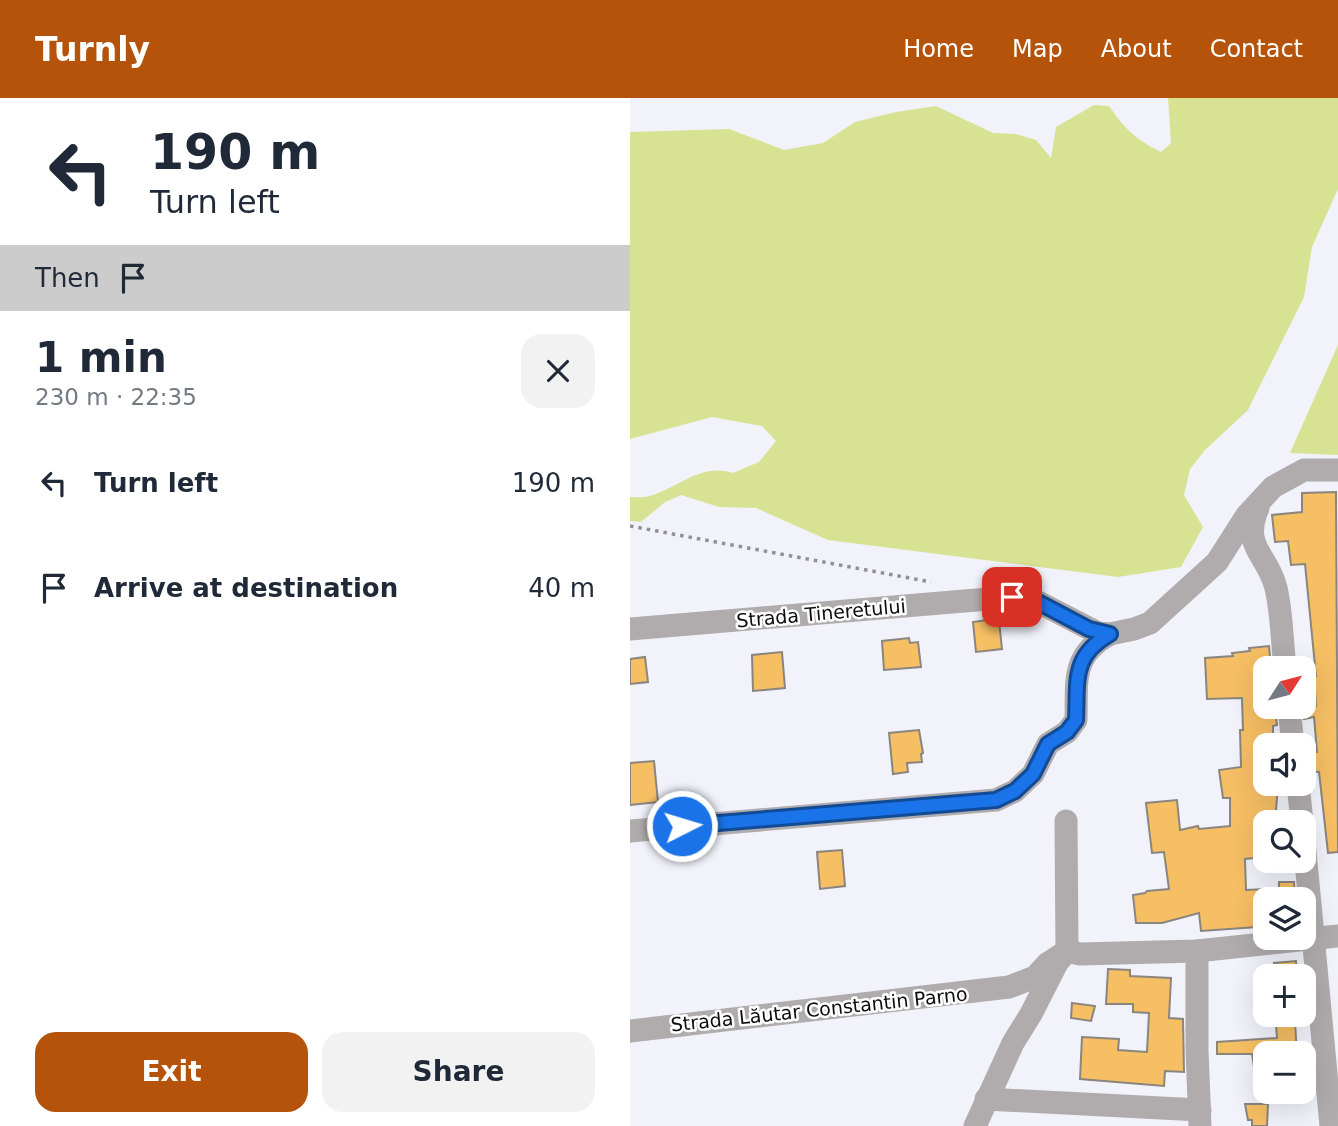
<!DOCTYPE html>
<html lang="en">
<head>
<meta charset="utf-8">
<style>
  body { margin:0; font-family:"DejaVu Sans",sans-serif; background:#f2f2f3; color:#1f2937; height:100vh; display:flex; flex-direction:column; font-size:26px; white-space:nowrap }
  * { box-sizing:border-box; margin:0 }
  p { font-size:23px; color:#747a83 }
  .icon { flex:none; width:38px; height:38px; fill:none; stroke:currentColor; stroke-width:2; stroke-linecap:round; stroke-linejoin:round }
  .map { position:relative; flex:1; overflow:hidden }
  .details { display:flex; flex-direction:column; background:#fff; width:630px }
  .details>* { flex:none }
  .hud { background:#fff; color:#1f2937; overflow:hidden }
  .needle { width:46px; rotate:54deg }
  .tools { position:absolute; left:623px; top:558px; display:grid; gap:14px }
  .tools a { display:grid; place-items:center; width:63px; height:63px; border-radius:14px; background:#fff; box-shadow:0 7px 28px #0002; font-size:35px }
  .pin { position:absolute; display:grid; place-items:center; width:60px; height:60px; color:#fff; margin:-30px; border-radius:14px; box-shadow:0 4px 10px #0006 }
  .me { position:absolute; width:77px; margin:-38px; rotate:85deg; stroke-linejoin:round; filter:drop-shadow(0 0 5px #0008) }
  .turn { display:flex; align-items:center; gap:24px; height:147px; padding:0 35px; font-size:32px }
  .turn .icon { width:91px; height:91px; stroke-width:2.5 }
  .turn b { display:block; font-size:49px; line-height:60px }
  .then { display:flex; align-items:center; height:66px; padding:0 35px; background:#0003; gap:14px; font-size:26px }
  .round { display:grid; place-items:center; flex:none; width:74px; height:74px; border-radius:21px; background:#f2f2f3 }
  .head { display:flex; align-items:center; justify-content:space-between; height:119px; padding:0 35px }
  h1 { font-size:42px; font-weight:800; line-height:52px }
  .cta { display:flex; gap:14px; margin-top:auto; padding:14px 35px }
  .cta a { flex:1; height:80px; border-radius:21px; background:#b45309; color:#fff; font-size:28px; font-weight:800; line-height:80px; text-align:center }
  .cta a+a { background:#f2f2f3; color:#1f2937 }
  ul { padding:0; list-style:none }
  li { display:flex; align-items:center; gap:21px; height:105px; padding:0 35px }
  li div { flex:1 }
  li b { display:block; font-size:26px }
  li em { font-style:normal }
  header { display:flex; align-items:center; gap:42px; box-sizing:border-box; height:98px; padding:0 35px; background:#b45309; color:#fff }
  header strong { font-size:33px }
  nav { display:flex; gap:38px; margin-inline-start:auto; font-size:24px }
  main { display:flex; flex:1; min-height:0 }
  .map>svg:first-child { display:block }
</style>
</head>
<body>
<header>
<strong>Turnly</strong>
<nav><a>Home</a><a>Map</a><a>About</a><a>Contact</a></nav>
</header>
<main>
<section class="details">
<div class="hud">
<div class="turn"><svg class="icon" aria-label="left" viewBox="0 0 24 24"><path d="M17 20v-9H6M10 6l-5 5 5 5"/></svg><div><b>190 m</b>Turn left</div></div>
<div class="then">Then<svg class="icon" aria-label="arrive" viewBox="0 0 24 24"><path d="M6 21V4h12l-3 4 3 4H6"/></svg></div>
</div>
<div class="head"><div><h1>1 min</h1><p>230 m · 22:35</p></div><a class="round"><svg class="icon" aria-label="close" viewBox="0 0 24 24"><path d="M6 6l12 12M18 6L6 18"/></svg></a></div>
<ul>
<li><svg class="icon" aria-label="left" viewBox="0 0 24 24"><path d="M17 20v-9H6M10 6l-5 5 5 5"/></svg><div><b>Turn left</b></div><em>190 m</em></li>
<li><svg class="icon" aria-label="arrive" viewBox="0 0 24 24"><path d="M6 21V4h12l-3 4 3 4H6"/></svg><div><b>Arrive at destination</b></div><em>40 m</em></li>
</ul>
<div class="cta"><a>Exit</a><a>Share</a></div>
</section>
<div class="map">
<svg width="708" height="1028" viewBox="0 0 708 1028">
  <rect width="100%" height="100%" fill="#f1f2fa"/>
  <!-- green -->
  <g fill="#d7e393">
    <path d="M538 0H708V91L682 149 674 199 618 312 575 352 560 371 554 397 573 429 551 469 488 479 198 442 126 410 89 409 51 397 35 404 11 424 0 423V399C7 399 16 400 23 397 50 388 72 365 103 375L129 364 146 343 132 328 82 319 0 341V34L99 31 154 52 193 45 225 24 266 14 306 8 363 35 386 36 406 42 421 60 426 29 464 7 479 8C495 31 505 41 531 54L541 45Z"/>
    <path d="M708 247V357L660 355Z"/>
  </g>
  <!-- building -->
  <g fill="#f6bf64" stroke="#8a857f" stroke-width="2">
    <path d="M706 394 708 754 698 755 689 674 674 673V656L687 654 684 619 674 621 673 609 686 608 684 578H686L675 466 661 467 658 443 645 444 642 417 672 414V395Z"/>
    <path d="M357 522V524L369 523 372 551 346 554 343 524Z"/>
    <path d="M279 540 280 545 288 544 291 569 254 572 252 543Z"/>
    <path d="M639 548 641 570H635V609L645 610 647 627 643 628V648H635V686L648 687 645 724H635V759L615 761 616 792 635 791V808L625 809 627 829 571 833 569 815 532 825H506L503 797 515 795 517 793 539 791 534 754 522 755 516 705 547 702 550 732 568 728 569 731 600 728V700H593L589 672 611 669 610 632H613L612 600 577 601 575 560 603 558 602 555 620 553 619 550Z"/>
    <path d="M152 554 155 590 123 593 122 557Z"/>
    <path d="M15 559 18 584 0 586V561Z"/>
    <path d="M289 632 293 655 291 656 292 664 277 665 278 674 263 676 259 635Z"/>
    <path d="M24 663 28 704 0 707V665Z"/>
    <path d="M212 752 215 788 190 791 187 754Z"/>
    <path d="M649 784H664L665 802H649Z"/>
    <path d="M666 863 667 878H645L644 865Z"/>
    <path d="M478 871 500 872V878L541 880 539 920 553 921 554 974 535 973 534 988 450 981 452 939 489 941 488 952 517 954 519 915 503 914V906H476Z"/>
    <path d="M442 905 465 908 461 923 441 920Z"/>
    <path d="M665 924 667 956H635V988H627L622 956H587V944L647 940 646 926Z"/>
    <path d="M615 1006H638L637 1028H622V1022H618Z"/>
  </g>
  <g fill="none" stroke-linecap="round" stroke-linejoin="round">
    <!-- path -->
    <path stroke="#909096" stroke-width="3.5" stroke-dasharray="3.5 5" stroke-linecap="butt" d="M0 428 301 484"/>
    <!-- minor -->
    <g stroke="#b0abac" stroke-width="23">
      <path d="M628 410C611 450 638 456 646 490 652 516 652 544 655 570"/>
      <path d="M0 531 382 499 408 504 468 535 480 536 504 531 520 525 587 464 617 417 643 389 674 372H708"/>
      <path d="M659 609 663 648"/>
      <path d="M668 686 672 724"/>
      <path d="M0 733 366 702 385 693 403 676 418 646 437 634 446 622C447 583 441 557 480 536"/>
      <path d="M674 743 701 1028"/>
      <path d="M567 853V952L570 1028"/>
      <path d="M0 933 379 889 405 879 417 866 437 853 450 856 567 853 708 838"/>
      <path d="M356 1001 570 1012"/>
      <path d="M345 1028 383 945 401 916 427 865 437 853 436 723"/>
    </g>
  </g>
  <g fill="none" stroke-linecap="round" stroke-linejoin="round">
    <defs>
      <path id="route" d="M52 728 366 702 385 693 403 676 418 646 437 634 446 622C448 583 441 558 480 536L459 531 408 504 382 499"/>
    </defs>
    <!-- route casing -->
    <use href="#route" stroke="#114b97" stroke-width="18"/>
    <!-- route -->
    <use href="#route" stroke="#1a73e8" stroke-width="12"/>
  </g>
  <g text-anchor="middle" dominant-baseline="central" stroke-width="5" stroke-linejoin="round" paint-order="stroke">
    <!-- street labels -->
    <g font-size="19" fill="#0c0c0f" stroke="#fff">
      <text transform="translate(191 515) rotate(-5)">Strada Tineretului</text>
      <text transform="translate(189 911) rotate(-6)">Strada Lăutar Constantin Parno</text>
    </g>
  </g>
</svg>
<div class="tools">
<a><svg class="needle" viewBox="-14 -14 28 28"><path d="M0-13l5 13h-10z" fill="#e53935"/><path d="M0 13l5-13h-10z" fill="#747a83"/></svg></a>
<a><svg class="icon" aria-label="sound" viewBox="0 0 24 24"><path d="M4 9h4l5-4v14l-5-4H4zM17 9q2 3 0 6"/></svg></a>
<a><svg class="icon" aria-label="search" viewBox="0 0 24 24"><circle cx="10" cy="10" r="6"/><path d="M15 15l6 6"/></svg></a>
<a><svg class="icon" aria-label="layers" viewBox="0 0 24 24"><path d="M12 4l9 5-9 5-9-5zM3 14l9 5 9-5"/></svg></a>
<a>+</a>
<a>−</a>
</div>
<div class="pin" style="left:382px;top:499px;background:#d93025"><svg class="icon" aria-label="arrive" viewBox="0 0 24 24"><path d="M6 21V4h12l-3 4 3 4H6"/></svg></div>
<svg class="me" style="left:52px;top:728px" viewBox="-20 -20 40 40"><circle r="17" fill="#1a73e8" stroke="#fff" stroke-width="3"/><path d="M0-11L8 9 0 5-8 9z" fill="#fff"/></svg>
</div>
</main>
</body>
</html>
